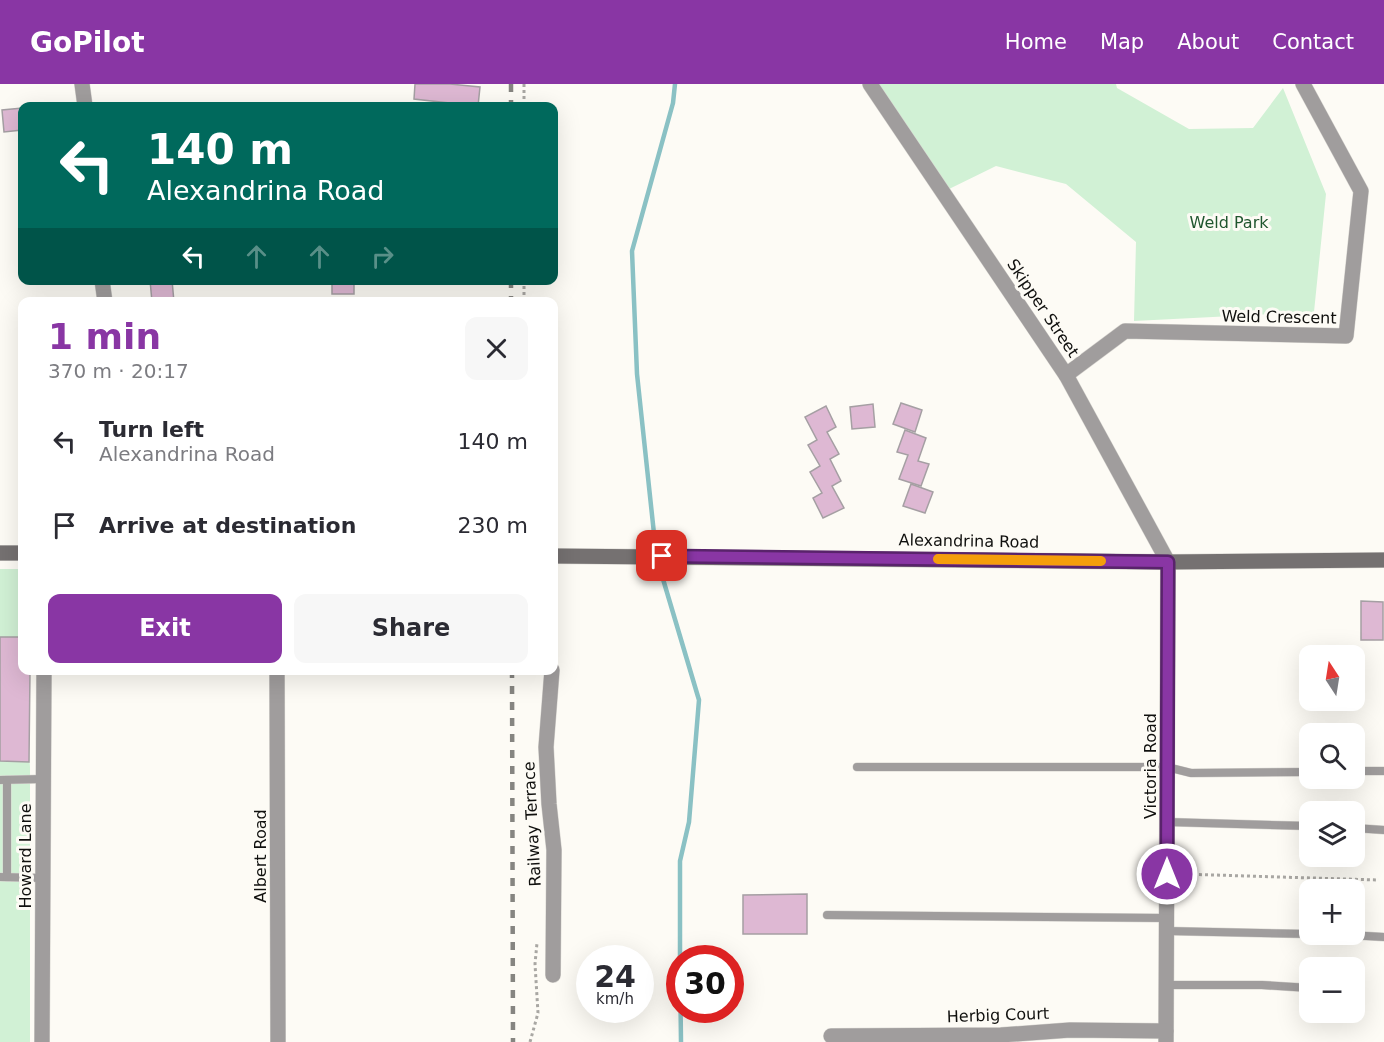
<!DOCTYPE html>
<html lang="en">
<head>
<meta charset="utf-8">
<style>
  body { margin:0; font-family:"DejaVu Sans",sans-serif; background:#f7f7f7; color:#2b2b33; height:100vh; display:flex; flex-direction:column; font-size:22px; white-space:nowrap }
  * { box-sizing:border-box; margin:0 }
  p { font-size:20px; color:#7c7c81 }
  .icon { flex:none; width:33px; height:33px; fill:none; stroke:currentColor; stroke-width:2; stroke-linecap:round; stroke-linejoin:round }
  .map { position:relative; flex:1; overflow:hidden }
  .details { position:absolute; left:18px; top:213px; width:540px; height:378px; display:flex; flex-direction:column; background:#fff; border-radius:12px; box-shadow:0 6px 24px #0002 }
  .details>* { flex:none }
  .hud { position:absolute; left:18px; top:18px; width:540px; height:183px; border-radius:12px; box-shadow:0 6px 24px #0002; background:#00695c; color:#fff; overflow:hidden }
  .needle { width:39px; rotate:348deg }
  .buttons { position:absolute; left:1299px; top:561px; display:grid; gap:12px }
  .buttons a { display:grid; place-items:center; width:66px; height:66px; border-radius:12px; background:#fff; box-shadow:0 6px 24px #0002; font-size:30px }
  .speed { position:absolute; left:576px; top:861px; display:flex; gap:12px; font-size:30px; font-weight:700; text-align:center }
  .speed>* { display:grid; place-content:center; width:78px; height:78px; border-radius:50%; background:#fff; box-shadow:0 6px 24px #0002; line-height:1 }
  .speed small { font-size:15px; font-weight:400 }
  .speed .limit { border:9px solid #d22; background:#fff; color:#111 }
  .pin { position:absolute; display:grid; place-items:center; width:51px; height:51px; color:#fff; margin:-26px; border-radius:12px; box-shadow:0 3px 9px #0006 }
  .me { position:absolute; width:66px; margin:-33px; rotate:0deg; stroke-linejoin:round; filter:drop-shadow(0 0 4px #0008) }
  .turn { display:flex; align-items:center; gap:21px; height:126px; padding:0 30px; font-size:27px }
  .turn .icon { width:78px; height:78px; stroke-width:2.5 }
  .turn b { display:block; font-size:42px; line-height:51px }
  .lanes { display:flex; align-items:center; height:57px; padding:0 30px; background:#0003; justify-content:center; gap:30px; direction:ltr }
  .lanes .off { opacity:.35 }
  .round { display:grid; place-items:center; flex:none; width:63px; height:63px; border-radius:12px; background:#f7f7f7 }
  .summary { display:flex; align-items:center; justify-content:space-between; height:102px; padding:0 30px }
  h1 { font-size:36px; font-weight:800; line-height:45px; color:#8936a4 }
  .cta { display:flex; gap:12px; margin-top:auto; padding:12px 30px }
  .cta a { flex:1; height:69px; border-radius:12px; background:#8936a4; color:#fff; font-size:24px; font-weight:800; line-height:69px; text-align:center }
  .cta a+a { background:#f7f7f7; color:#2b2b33 }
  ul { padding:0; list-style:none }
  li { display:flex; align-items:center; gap:18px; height:84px; padding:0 30px }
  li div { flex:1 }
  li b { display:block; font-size:22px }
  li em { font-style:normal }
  header { display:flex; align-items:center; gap:36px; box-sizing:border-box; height:84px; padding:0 30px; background:#8936a4; color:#fff }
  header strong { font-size:28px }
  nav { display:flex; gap:33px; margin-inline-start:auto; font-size:21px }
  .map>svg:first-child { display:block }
</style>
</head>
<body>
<header>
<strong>GoPilot</strong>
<nav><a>Home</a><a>Map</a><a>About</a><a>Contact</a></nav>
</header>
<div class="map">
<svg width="1384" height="958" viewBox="0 0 1384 958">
  <rect width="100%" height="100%" fill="#fdfbf5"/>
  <!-- green -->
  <g fill="#d1f1d5">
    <path d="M873 0H1116L1117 4 1189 45 1253 44 1283 4 1326 110 1314 228 1134 237 1136 158 1066 100 996 82 945 107Z"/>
    <path d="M0 485H22V586L30 683V958H0Z"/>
  </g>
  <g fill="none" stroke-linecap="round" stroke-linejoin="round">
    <!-- stream -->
    <g stroke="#8ac1c4" stroke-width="4.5">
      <path d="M655 459 637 290 632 167 673 19 675 0"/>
      <path d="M660 485 699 616 689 738 680 777V874"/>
      <path d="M680 879 681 958"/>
    </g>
  </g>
  <!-- building -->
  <g fill="#deb8d3" stroke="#a59fa3" stroke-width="1.5">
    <path d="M415 0H450L480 3 478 22H458V20L414 15Z"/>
    <path d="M22 24V46L4 48 2 26Z"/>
    <path d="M150 196H172L174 218H152Z"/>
    <rect x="332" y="196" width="22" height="14"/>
    <path d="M901 319 922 326 915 348 893 340Z"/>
    <path d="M873 320 875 343 852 345 850 323Z"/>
    <path d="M826 322 836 343 827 348 839 370 830 375 841 397 832 402 844 424 823 434 813 414 822 409 810 388 820 382 808 361 817 356 805 333Z"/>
    <path d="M905 346 926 354 918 377 929 380 921 402 899 395 908 371 897 368Z"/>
    <path d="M911 400 933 408 925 429 903 422Z"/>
    <path d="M1361 517 1383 518V556H1361Z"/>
    <path d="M0 553H22V586H30L29 678 0 677Z"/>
    <path d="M807 810V850H743V811Z"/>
  </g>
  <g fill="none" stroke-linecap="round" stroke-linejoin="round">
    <defs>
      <g id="service">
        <path d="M857 683H1167L1191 689 1310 688"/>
        <path d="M1354 687H1384"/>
        <path d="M0 696 43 695"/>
        <path d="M1167 738 1310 742"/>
        <path d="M1354 744 1384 746"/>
        <path d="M0 793 43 794"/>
        <path d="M7 793V696"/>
        <path d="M827 831 1167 834"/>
        <path d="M1167 847 1310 850"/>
        <path d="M1331 850 1384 853"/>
        <path d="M1167 901H1262L1310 904"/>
        <path d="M1354 907H1359"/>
      </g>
      <g id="minor">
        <path d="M870 0 1066 291 1168 478 1166 958"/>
        <path d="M1066 291 1125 247 1346 252 1361 107 1303 0"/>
        <path d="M277 586 278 958"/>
        <path d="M552 586 546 663 549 720 554 766 553 891"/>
        <path d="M831 952 1001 951 1070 946 1166 947"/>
        <path d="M42 958 44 586"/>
      </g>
      <g id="tertiary">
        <path d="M82 0 85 22"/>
        <path d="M102 196 105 218"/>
      </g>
      <g id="secondary">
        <path d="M0 469H22"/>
        <path d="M554 472 1168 478 1384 476"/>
      </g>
    </defs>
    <!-- service casing -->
    <use href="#service" stroke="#d7d5d0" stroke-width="9"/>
    <!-- minor casing -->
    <use href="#minor" stroke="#d7d5d0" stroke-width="16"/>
    <!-- tertiary casing -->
    <use href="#tertiary" stroke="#d7d5d0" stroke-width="16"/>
    <!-- secondary casing -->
    <use href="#secondary" stroke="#d7d5d0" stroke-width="16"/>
    <!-- path -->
    <g stroke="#a9a7a3" stroke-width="3" stroke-dasharray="3 3" stroke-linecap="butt">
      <path d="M524 0V22"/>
      <path d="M524 196V218"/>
      <path d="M1181 790 1378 796"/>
      <path d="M530 958 538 929 535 880 537 859"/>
    </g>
    <!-- service -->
    <use href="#service" stroke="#a09d9d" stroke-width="8"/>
    <!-- minor -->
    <use href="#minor" stroke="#a09d9d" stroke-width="15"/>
    <!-- tertiary -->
    <use href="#tertiary" stroke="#a09d9d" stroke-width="15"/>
    <!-- secondary -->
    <use href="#secondary" stroke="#757171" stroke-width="15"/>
    <!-- rail -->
    <g stroke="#868581" stroke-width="4.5" stroke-dasharray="8 8" stroke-linecap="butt">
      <path d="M511 0V22"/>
      <path d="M511 196V218"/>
      <path d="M512 586 513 958"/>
    </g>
  </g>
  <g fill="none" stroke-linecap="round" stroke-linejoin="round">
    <defs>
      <path id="route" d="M662 472 1168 478 1167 790"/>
    </defs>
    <!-- route casing -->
    <use href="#route" stroke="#59236b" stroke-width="15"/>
    <!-- route -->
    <use href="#route" stroke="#8936a4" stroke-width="10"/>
    <!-- slow -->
    <path stroke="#f59e0b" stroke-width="10" d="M938 475 1101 477"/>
  </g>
  <g text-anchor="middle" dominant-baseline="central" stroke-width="6" stroke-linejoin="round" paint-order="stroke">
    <!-- park labels -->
    <g font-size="16" fill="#20562e" stroke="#fdfbf5">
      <text x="1229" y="138">Weld Park</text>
    </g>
    <!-- street labels -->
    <g font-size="16" fill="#10100e" stroke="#fdfbf5">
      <text transform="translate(1043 224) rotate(56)">Skipper Street</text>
      <text transform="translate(1279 233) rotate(1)">Weld Crescent</text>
      <text transform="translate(969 457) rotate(1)">Alexandrina Road</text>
      <text transform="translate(1150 682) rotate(-90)">Victoria Road</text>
      <text transform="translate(532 740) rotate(-93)">Railway Terrace</text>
      <text transform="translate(25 772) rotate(-90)">Howard Lane</text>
      <text transform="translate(260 772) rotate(-90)">Albert Road</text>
      <text transform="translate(998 931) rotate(-2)">Herbig Court</text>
    </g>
  </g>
</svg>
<div class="buttons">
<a><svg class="needle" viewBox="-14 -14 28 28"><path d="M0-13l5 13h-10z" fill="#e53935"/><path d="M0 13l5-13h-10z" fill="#7c7c81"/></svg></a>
<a><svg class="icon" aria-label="search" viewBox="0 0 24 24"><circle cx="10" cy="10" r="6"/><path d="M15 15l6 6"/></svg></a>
<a><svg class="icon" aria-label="layers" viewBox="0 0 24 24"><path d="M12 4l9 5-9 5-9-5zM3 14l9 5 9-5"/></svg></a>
<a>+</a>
<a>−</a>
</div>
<div class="speed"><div>24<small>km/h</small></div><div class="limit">30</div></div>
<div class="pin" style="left:662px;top:472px;background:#d93025"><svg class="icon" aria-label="arrive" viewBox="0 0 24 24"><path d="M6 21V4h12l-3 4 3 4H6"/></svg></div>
<svg class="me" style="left:1167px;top:790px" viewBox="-20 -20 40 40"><circle r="17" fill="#8936a4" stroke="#fff" stroke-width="3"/><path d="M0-11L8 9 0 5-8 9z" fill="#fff"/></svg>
<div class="hud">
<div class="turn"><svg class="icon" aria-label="left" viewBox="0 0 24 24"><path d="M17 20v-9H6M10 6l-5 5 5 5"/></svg><div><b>140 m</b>Alexandrina Road</div></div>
<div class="lanes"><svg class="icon" aria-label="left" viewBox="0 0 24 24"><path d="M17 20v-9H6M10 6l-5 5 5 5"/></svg><svg class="icon off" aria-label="ahead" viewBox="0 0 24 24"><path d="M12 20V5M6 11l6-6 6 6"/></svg><svg class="icon off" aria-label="ahead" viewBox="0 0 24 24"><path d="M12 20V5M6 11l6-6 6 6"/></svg><svg class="icon off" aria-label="right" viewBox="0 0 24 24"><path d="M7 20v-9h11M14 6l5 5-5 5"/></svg></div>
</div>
<section class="details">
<div class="summary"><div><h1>1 min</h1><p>370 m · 20:17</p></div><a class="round"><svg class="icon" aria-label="close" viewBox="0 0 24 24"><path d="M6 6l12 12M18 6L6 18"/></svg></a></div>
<ul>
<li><svg class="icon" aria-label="left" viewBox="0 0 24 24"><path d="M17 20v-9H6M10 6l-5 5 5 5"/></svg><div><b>Turn left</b><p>Alexandrina Road</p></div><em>140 m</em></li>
<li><svg class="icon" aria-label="arrive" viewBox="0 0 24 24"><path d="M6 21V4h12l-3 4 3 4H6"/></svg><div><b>Arrive at destination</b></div><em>230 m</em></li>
</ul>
<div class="cta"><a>Exit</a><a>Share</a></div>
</section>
</div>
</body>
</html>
